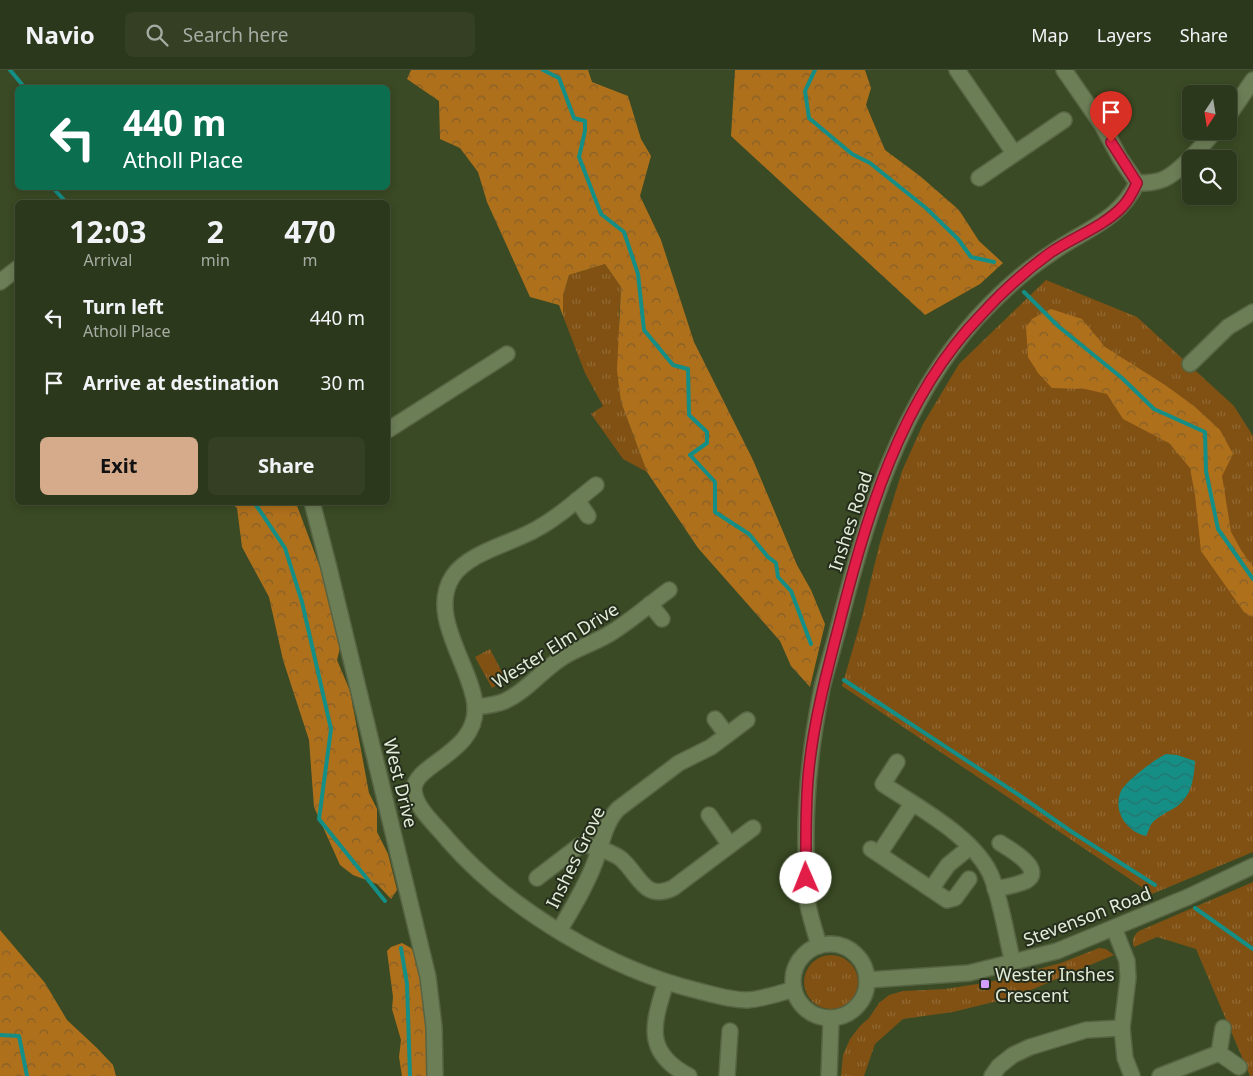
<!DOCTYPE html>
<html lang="en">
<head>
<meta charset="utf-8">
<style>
  body { margin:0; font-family:"Noto Sans",sans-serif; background:#343f24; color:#f1f3f6; height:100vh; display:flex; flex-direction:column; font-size:19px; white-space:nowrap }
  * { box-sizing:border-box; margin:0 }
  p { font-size:16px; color:#a6aca3 }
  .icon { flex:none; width:28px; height:28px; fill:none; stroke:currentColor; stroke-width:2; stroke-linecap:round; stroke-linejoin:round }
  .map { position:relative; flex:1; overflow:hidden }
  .drawer { position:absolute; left:15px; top:130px; width:375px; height:305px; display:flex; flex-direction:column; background:#2c381b; border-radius:8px; box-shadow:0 2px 8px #0003,0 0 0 1px #48523a }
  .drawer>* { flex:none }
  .banner { position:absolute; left:15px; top:15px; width:375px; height:105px; border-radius:8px; box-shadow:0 2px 8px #0003,0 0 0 1px #48523a; background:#0b6e4f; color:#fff; overflow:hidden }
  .needle { width:32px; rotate:192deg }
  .fabs { position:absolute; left:1182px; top:15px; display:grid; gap:10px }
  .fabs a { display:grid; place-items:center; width:55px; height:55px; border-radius:8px; background:#2c381b; box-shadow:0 2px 8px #0003,0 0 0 1px #48523a; font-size:25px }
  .pin { position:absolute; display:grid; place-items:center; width:42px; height:42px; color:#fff; margin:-51px -21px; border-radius:50% 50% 50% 0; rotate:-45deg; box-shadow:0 0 5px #0007 }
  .pin .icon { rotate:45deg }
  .me { position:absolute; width:55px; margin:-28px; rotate:359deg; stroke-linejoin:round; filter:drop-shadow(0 0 4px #0008) }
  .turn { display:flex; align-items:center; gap:18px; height:105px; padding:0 25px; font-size:22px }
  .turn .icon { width:65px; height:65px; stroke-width:2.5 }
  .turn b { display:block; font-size:35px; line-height:42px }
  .eta { display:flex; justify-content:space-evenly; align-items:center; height:85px; text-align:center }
  .eta b { font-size:30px; font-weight:700; line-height:35px }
  .button { display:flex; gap:10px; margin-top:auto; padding:10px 25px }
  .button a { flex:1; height:58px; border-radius:8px; background:#d6ab8b; color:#111; font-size:20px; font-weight:700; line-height:58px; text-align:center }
  .button a+a { background:#343f24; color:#f1f3f6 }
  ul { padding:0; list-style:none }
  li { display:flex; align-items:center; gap:15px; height:65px; padding:0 25px }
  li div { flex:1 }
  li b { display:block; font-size:19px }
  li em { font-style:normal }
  header { display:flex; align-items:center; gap:30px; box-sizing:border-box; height:70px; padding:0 25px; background:#2c381b; border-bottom:1px solid #48523a }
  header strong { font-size:24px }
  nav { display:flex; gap:28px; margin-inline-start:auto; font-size:18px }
  .search { width:350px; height:45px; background:#343f24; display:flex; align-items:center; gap:12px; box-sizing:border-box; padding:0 18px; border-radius:8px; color:#a6aca3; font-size:19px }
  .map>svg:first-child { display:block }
</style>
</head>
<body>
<header>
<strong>Navio</strong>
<div class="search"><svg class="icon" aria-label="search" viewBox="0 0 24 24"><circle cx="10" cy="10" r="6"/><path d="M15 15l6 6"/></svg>Search here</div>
<nav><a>Map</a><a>Layers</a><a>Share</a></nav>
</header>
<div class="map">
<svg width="1253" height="1006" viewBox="0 0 1253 1006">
  <defs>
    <pattern id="grass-tufts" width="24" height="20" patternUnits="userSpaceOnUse" patternTransform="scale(1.25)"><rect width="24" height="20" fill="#805113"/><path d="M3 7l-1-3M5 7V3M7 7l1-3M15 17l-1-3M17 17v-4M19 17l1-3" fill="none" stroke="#926a35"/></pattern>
    <pattern id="forest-crowns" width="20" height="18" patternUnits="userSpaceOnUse" patternTransform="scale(1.25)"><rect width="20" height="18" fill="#af701c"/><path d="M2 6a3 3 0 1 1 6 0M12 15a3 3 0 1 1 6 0" fill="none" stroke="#84602a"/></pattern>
    <pattern id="water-waves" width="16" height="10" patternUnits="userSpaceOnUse" patternTransform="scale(1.25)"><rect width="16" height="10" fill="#158e86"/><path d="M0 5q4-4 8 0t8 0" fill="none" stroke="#25756e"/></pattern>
  </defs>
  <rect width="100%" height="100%" fill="#3a4a24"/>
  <!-- grass -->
  <g fill="url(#grass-tufts)">
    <path d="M605 194 621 217 619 247 621 332 647 402 623 389 591 344 603 336 585 303 563 246V225L569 205Z"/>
    <path d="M1046 210 1137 247 1234 336 1253 366V782L1152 824 842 616 862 547 879 476 902 401 923 354 959 294Z"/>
    <path d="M490 579 506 610 492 618 475 587Z"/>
    <path d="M1253 812V1006H1250L1196 879 1157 867 1134 877C1131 871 1134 865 1139 861Z"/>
    <path d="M1099 878 1106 879 1114 885 1014 927 953 942 903 949 875 974 864 1006H841L843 985 850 969 860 956 869 948 879 933 889 925 903 921 945 919 990 912 1061 893Z"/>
    <circle cx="831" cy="912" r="27"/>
  </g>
  <!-- forest -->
  <g fill="url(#forest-crowns)">
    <path d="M411 0H588L592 12 628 26 641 69 651 86 640 126 661 170 694 272 753 390 797 495 811 520 825 554 810 617 791 596 780 571 698 478 647 402 621 332 617 300 621 217 605 194 569 205 563 225V246L559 235 530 227 487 132 478 102 460 78 440 69 439 31 407 9Z"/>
    <path d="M735 0H865L871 18 866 35 885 80 920 106 959 140 979 171 1003 193 980 214 925 245 731 66Z"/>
    <path d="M1051 239 1082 249 1105 277 1165 315 1194 336 1220 360 1233 384 1222 406 1231 462 1241 480 1253 497V547L1244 542 1201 481 1195 425 1190 398 1169 373 1123 349 1107 324 1085 319 1052 318 1038 303 1028 287 1026 257 1032 249Z"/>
    <path d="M231 433H296L324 508 340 578 337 590 350 621 369 723 377 739V762L388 784 397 820 391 829 377 814 353 805 340 795 314 737 309 670 283 590 269 527 242 477 237 438Z"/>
    <path d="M0 860 45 913 67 950 97 978 113 995 116 1006H0Z"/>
    <path d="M402 873 411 878 417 888 422 909 421 922 426 949 432 1006H402L399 987 401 970 392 939 393 927 387 881 391 877Z"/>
  </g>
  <!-- pitch -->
  <path fill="#805113" d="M1253 646V706L1248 697 1236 665C1236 655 1244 651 1253 646Z"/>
  <!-- water -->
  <path fill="url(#water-waves)" d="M1166 684 1177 685 1195 691C1194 708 1192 726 1176 737 1168 742 1160 745 1153 752 1149 756 1149 761 1146 766 1127 762 1112 741 1121 721 1126 711 1155 689 1166 684Z"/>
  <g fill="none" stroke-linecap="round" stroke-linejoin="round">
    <!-- stream -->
    <g stroke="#158e86" stroke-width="4">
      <path d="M10 0 25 18"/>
      <path d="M543 0 559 8 574 48 585 51V61L579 87 601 144 624 162 638 204 644 260 673 295 688 299 689 345 707 362V373L690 385 715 412V442L749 464 768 487 776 493 778 507 791 521 811 574"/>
      <path d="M815 0 805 21 809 48 852 84 870 93 926 138 958 169 971 187 994 192"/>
      <path d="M53 118 66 132"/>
      <path d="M1024 222 1058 256 1122 308 1154 339 1205 362 1206 401 1218 459 1253 509"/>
      <path d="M254 432 285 478 302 532 331 659 319 749 385 831"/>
      <path d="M844 610 1019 725 1072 762 1155 815"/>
      <path d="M1195 838 1253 879"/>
      <path d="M401 878 407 914 410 1006"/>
      <path d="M0 965 19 966 27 1006"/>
    </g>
    <defs>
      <g id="minor">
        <path d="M957 0 1014 83"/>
        <path d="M1064 0 1102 55 1120 88 1137 113"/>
        <path d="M1229 45 1253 10"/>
        <path d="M979 108 1064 50"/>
        <path d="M0 212 18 198"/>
        <path d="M1190 294 1228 257 1253 242"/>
        <path d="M388 360 507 284"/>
        <path d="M596 415C578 429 560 446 540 457 515 473 470 481 453 506 427 545 471 595 475 635 479 683 413 694 414 720 415 738 437 756 448 770 508 839 610 900 699 921 714 925 731 930 747 930 763 929 778 924 794 919"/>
        <path d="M577 430 588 446"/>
        <path d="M312 432 328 494 428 907 434 957 435 1006"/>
        <path d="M650 534 662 549"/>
        <path d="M475 637C485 636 496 635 505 631 527 621 542 600 563 587 579 577 598 572 614 561 633 549 651 533 669 520"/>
        <path d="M715 649 727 665"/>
        <path d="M897 692 883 714C917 737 977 768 992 808 1002 835 1006 865 1013 893"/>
        <path d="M709 745 730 775"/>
        <path d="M871 779 947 830 955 828 969 809"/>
        <path d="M879 784 912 734"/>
        <path d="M537 808 579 776C586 774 592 776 599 778 606 781 614 784 620 788 639 803 643 832 673 818L753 758"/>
        <path d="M931 819 948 795 970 777"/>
        <path d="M995 819C1005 817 1017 815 1026 811 1046 799 1008 778 1000 773"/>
        <path d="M1114 858 1127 891 1128 908 1122 958 1125 988 1132 1006"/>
        <path d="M559 861C572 839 586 816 595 792 602 774 604 754 618 739L679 693 711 677 747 650"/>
        <circle cx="830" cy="911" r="37"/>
        <path d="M819 876C815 860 809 845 807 829 805 813 806 796 806 780 805 726 811 672 822 618 827 598 833 579 838 559 866 448 899 335 977 248 999 224 1023 202 1050 184 1083 160 1118 152 1137 113 1146 113 1155 113 1164 109 1180 102 1203 75 1215 61"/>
        <path d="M867 910 969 903 1057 881 1188 827 1253 796"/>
        <path d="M666 912C653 954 643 982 689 1006"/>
        <path d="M1223 958 1219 983 1239 997"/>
        <path d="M727 1006 730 961"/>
        <path d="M829 1006 831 949"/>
        <path d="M992 1006 999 996 1013 985 1030 977 1086 960 1122 958"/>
        <path d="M1160 1006 1219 983"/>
      </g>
    </defs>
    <!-- minor casing -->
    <use href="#minor" stroke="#576443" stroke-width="18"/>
    <!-- minor -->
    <use href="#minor" stroke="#6c7e56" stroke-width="15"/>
  </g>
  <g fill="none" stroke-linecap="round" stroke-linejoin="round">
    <defs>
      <path id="route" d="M806 808C806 771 805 735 809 698 814 651 826 605 838 559 866 449 899 329 981 245 1002 222 1025 201 1050 183 1073 167 1103 157 1122 137 1129 130 1133 122 1137 113L1111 72"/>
    </defs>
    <!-- route casing -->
    <use href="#route" stroke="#92132f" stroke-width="12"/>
    <!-- route -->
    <use href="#route" stroke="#e11d48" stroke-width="9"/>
  </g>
  <!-- markers -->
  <rect fill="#d19dfe" stroke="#252d1c" stroke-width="2" x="980" y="909" width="10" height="10" rx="2.5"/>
  <g text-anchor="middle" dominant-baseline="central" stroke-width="4" stroke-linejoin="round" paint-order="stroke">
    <!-- street labels -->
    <g font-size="18" fill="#e2ecd7" stroke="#252d1c">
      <text transform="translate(850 451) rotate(-72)">Inshes Road</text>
      <text transform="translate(555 575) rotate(-32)">Wester Elm Drive</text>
      <text transform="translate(401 713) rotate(76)">West Drive</text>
      <text transform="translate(575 787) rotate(-64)">Inshes Grove</text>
      <text transform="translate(1087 846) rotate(-21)">Stevenson Road</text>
    </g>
    <!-- poi labels -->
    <g font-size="18" fill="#e2ecd7" stroke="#252d1c" text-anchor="start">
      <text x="995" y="904">Wester Inshes<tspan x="995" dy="21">Crescent</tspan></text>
    </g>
  </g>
</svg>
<div class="fabs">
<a><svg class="needle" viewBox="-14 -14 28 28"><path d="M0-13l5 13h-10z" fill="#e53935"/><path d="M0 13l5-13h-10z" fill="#a6aca3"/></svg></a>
<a><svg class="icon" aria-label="search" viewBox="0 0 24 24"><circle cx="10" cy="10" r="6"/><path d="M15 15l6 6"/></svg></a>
</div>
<div class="pin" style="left:1111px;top:72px;background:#d93025"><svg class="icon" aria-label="arrive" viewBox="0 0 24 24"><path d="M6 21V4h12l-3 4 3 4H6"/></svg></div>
<svg class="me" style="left:806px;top:808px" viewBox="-20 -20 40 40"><circle r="19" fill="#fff"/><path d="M0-13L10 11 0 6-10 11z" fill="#e11d48"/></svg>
<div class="banner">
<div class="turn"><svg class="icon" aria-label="left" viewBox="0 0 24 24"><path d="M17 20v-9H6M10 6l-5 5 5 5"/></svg><div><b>440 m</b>Atholl Place</div></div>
</div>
<section class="drawer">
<div class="eta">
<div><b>12:03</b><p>Arrival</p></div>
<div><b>2</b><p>min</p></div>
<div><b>470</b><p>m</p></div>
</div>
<ul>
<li><svg class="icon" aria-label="left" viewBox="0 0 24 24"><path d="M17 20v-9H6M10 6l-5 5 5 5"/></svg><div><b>Turn left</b><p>Atholl Place</p></div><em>440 m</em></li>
<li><svg class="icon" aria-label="arrive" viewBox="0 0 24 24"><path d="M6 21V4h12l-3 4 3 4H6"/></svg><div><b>Arrive at destination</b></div><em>30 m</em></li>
</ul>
<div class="button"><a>Exit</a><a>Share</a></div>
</section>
</div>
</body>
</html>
